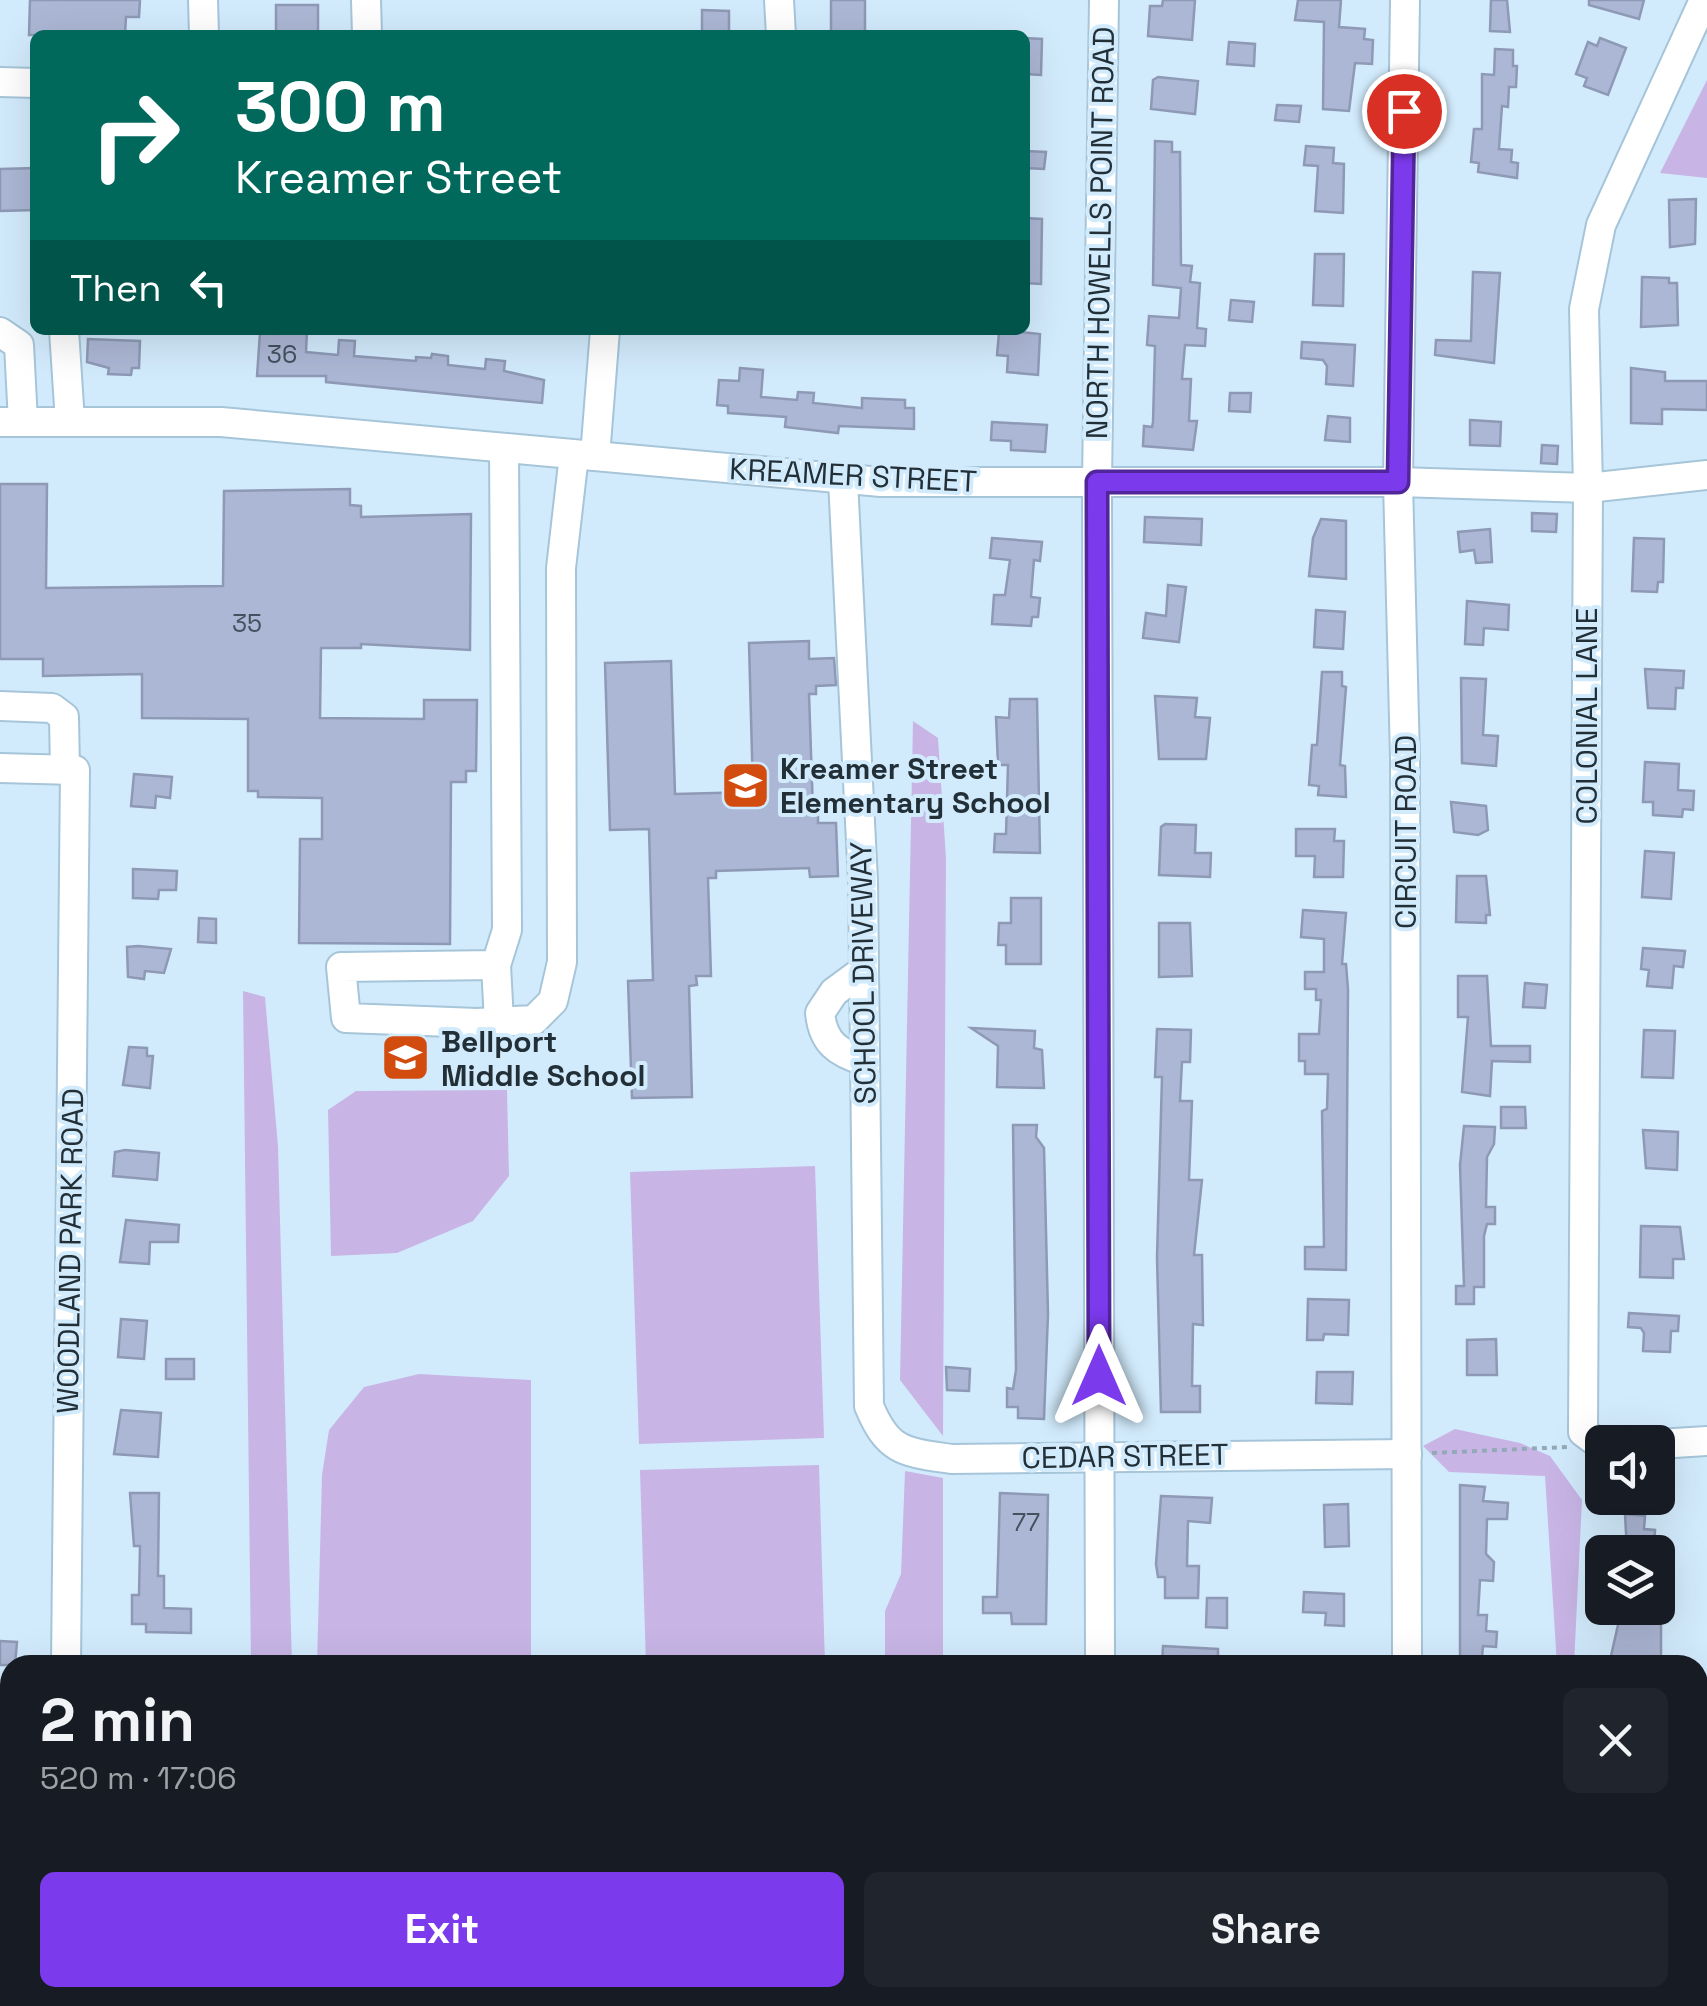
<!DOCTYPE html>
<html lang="en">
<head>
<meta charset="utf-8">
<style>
  body { margin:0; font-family:"Space Grotesk",sans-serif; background:#20242c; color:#f1f3f6; height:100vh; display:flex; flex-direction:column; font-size:38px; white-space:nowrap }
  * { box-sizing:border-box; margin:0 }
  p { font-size:32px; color:#9ea1a6 }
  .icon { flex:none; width:55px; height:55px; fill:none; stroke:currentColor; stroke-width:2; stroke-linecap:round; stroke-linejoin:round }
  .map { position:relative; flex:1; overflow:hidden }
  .details { position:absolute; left:0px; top:1655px; width:1708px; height:352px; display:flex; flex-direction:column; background:#171b24; border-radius:30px 30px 0 0; box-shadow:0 10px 40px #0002 }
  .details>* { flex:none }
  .top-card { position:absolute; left:30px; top:30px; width:1000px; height:305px; border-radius:15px; box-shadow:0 10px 40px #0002; background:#00695c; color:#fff; overflow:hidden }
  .tools { position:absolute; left:1585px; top:1425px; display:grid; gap:20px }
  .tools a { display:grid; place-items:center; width:90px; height:90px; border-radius:15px; background:#171b24; box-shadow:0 10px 40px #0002; font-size:50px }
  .pin { position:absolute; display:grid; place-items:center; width:85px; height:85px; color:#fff; margin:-42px; border:5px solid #fff; border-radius:50%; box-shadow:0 2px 10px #0007 }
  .me { position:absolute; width:110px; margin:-55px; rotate:0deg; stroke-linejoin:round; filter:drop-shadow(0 0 8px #0008) }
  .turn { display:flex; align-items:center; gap:35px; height:210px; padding:0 40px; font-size:45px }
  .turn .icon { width:130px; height:130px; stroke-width:2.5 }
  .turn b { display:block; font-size:70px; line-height:85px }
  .then { display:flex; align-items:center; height:95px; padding:0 40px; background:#0003; gap:20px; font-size:38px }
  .round { display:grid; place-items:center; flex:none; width:105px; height:105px; border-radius:15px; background:#20242c }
  .summary { display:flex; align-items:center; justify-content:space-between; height:170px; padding:0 40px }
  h1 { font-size:60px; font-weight:700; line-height:75px }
  .cta { display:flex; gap:20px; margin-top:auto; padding:20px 40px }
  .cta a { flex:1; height:115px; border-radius:15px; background:#7c3aed; color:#fff; font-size:40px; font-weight:700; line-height:115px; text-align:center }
  .cta a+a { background:#20242c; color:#f1f3f6 }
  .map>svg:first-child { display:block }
</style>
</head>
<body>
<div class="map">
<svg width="1707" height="2006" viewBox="0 0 1707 2006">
  <rect width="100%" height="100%" fill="#d2ebfc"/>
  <!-- green -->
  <g fill="#c8b5e6">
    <path d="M1707 80V178L1660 173Z"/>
    <path d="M913 721 938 738 946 858 943 1436 900 1380Z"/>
    <path d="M243 991 265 997 278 1146 292 1665H251Z"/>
    <path d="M507 1090 509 1176 473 1221 397 1253 331 1256 328 1110 356 1091Z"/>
    <path d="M815 1166 824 1438 639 1444 630 1172Z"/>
    <path d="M419 1374 531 1380V1665H317L322 1475 329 1430 364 1387Z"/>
    <path d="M1455 1429 1520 1443 1550 1456 1582 1500 1574 1665H1557L1545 1476 1449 1472 1423 1446Z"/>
    <path d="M819 1465 825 1665H646L640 1470Z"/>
    <path d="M905 1471 943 1478V1665H885V1611L901 1574Z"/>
    <path d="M0 1844H10V1998H943V2006H0Z"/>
  </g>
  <!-- building -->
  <g fill="#acb7d5" stroke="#8e99b5" stroke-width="2.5">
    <path d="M30 0H140L139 17H126L125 35H29Z"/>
    <rect x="831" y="0" width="34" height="35"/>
    <path d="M1163 0H1195L1192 40 1148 36 1150 6H1162Z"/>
    <path d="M1298 0H1341L1339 27 1365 29 1364 39 1373 40 1372 64 1355 63 1349 111 1323 109 1324 22 1295 20Z"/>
    <path d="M1491 0H1507L1510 32 1490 31Z"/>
    <path d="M1589 0H1644L1639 19 1589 5Z"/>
    <rect x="276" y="5" width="42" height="30"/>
    <path d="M702 10 729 11V35H702Z"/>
    <path d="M1025 38 1042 39 1041 75 1025 74Z"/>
    <path d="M1600 38 1626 48 1608 95 1584 86 1587 78 1576 74 1588 42 1597 46Z"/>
    <path d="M1229 42 1255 44 1254 66 1227 64Z"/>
    <path d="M1495 49 1513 50V66H1517L1516 87H1509L1508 107 1502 106 1499 149 1512 150 1511 162 1518 163 1517 178 1478 172 1479 163 1471 162 1474 129H1482V74L1494 75Z"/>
    <path d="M1158 77 1198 81 1195 114 1151 109 1153 80Z"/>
    <path d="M1277 105 1301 106 1299 122 1275 120Z"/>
    <path d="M1155 141 1172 142V152H1180L1181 265 1192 266 1190 282 1200 283 1197 328 1206 329 1205 346 1185 345 1182 379H1191L1189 421H1197L1193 450 1143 446 1144 426 1152 427 1153 422 1155 346 1147 345 1149 316 1179 318 1181 288 1153 285Z"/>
    <path d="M1306 146 1334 148 1333 163 1344 164 1343 213 1315 211 1318 166 1304 165Z"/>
    <path d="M1025 151 1046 152 1044 169 1025 168Z"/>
    <path d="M35 168V210L0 211V169Z"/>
    <path d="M1696 199 1695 244 1670 247 1669 200Z"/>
    <path d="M1025 218 1042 219 1041 284 1025 283Z"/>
    <path d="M1315 254H1344L1343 306 1313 305Z"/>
    <path d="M1473 272 1500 273 1494 363 1435 355 1436 340 1471 341Z"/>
    <path d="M1642 277 1669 278V283H1677L1678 325 1641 327Z"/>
    <path d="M1231 300 1254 302 1252 322 1229 320Z"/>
    <path d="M272 330H307L306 352 338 355 339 340 355 341 354 356 416 361V357L431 358 432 354 448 356V365L485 369 486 359 505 361 504 371 544 380 542 403 326 382V376H257L260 333 272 334Z"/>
    <path d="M1021 332 1040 334 1038 375 1007 372 1008 356 997 355 999 333Z"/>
    <path d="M88 339 140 341 139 368H132L131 375 108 374 109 368 87 362Z"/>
    <path d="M1302 342 1355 345 1353 386 1326 384 1327 366 1323 360 1301 358Z"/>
    <path d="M740 368 763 370 761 397 797 400 798 392 814 393 813 403 862 408V398L905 400V408H914V429L839 426 838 433 785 427 786 417 728 413V406L717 405 719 380 739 381Z"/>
    <path d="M1631 368 1665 372V381H1707V410L1662 409V424L1631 423Z"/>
    <path d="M1230 393H1251L1250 412 1229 411Z"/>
    <path d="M1328 416 1350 418V442L1325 440Z"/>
    <path d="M1470 420 1501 422 1500 446 1470 445Z"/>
    <path d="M992 422 1047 425 1045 452 1011 450V441L991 440Z"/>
    <path d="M1542 445 1558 446 1557 464 1541 463Z"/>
    <path d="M0 484H47L46 588 223 586 224 491 350 489V505L361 506V517L471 514 470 650 361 644V648H321L320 718 424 719V700H477L476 771H466V782H451L450 944 299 943 300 839H322V798L258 797V791H248V719L142 718V674L43 676V659H0Z"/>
    <path d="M1532 513 1557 514 1556 532 1532 531Z"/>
    <path d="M1145 517 1202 519 1201 545 1144 542Z"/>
    <path d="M1321 519 1346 521V579L1309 576 1313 538Z"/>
    <path d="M1490 529 1492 562 1476 563 1474 550 1460 552 1458 532Z"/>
    <path d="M992 538 1042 542 1040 561 1034 560 1031 597 1040 598 1038 617H1032L1031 626 992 624 994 595H1005L1010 560 990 558Z"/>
    <path d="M1634 538 1664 539 1663 582H1658L1657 592 1632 591Z"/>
    <path d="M1168 585 1186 587 1179 642 1143 638 1146 613 1166 616Z"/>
    <path d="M1467 601 1509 605 1508 630 1484 628 1483 645 1465 644Z"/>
    <path d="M1316 610 1345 612 1343 649 1314 647Z"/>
    <path d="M809 641V659L834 658 836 685 816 686V694H809L813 811H818V823H836L838 876 810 877 809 868 716 871V878H708L711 976H696L697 985 689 986 692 1097 632 1098 628 981 653 980 649 829 610 830 605 663 671 661 675 794 753 792 749 643Z"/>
    <path d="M1645 669 1684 671 1683 688H1676L1675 709 1648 708Z"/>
    <path d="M1322 672H1342V686L1346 687 1340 765 1345 766 1346 797 1318 795 1319 786 1309 785 1312 745H1317Z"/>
    <path d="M1461 678 1486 679 1483 735 1498 736 1496 766 1462 763Z"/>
    <path d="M1155 696 1197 698 1195 717 1210 718 1206 759H1159Z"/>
    <path d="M1010 699H1037L1040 853 994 852 995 834H1006L1008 765H998L996 717 1009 718Z"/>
    <path d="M1645 762 1679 764 1678 790 1694 791 1693 810 1683 809 1682 817 1653 815V802H1643Z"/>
    <path d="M134 774 172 777 170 798 156 796 155 808 131 806Z"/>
    <path d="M1451 802 1486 806 1488 830 1478 835 1454 832Z"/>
    <path d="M1165 824 1196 825 1195 853H1211L1210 877 1159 875 1161 827Z"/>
    <path d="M1296 829H1335L1334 841H1344L1343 877H1314L1315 856H1296Z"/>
    <path d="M1645 851 1674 853 1671 899 1642 897Z"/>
    <path d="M133 869 177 871 176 890H159L158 899 133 898Z"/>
    <path d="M1457 876H1486L1490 915H1486V923L1456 922Z"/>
    <path d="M1011 898H1041V964H1006V945H998L999 923H1011Z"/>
    <path d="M1303 910 1346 913 1342 964H1346L1348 989 1346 1270 1305 1269V1247H1324L1322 1111 1327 1109 1328 1074H1305V1061H1299V1034H1319L1321 1000H1316V989H1305V972H1324V939L1301 937Z"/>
    <path d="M199 918 216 919V943L198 942Z"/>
    <path d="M1159 923H1190L1192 976 1159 977Z"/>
    <path d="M138 946 171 949 164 973 145 971 144 979 128 977 127 947Z"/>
    <path d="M1643 948 1685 951 1683 967 1674 966 1672 988 1647 986 1649 970 1641 969Z"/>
    <path d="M1458 976H1487L1491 1046H1530V1062L1492 1061 1490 1096 1462 1092 1468 1017H1458Z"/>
    <path d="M1525 983 1547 985 1545 1008 1523 1007Z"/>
    <path d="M971 1028 1035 1031 1034 1048 1042 1050 1044 1088 997 1087 998 1046Z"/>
    <path d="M1157 1029 1191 1030 1190 1062H1182L1180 1101H1192L1189 1180H1202L1194 1255H1202L1203 1325 1193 1324 1192 1386H1200V1412H1161L1157 1258 1162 1077H1155Z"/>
    <path d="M1644 1030 1675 1031 1673 1078 1642 1077Z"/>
    <path d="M129 1047 147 1048V1056H153L150 1088 123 1085Z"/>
    <path d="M1501 1107H1525L1526 1128H1501Z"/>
    <path d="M1013 1125H1037L1036 1137 1044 1148 1048 1314 1044 1419 1018 1418V1407H1007V1388L1013 1389 1016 1370Z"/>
    <path d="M1464 1126 1495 1127 1494 1144 1487 1157 1486 1207H1495V1224H1487L1484 1236V1287H1474V1304H1456V1286H1464L1460 1165Z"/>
    <path d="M1643 1130 1678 1132 1677 1170 1646 1168Z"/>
    <path d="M125 1150 159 1153 157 1180 113 1176 115 1152Z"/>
    <path d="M126 1220 179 1225 178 1242H150L149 1264 120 1262Z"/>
    <path d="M1641 1226 1680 1227 1684 1259H1673V1278L1640 1277Z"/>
    <path d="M1308 1299 1349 1300 1348 1335 1324 1334 1323 1340H1307Z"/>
    <path d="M1629 1313 1679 1316 1678 1331H1671L1670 1352 1643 1351 1644 1333 1641 1328 1628 1327Z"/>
    <path d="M121 1319 147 1321 144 1359 118 1357Z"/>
    <path d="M1496 1339 1497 1375H1467V1340Z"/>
    <rect x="166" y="1359" width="28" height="20"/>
    <path d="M946 1367 970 1369 969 1391 947 1390Z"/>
    <path d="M1317 1372H1353L1352 1404 1316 1403Z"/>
    <path d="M121 1410 161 1413 158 1457 114 1454Z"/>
    <path d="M1460 1485 1485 1487 1483 1501 1508 1503 1507 1519H1487L1486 1554 1494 1562 1493 1581 1480 1580 1478 1615H1487L1486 1631 1497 1632 1496 1647 1483 1646 1482 1657 1460 1656Z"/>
    <path d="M130 1493H159L158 1576H164V1608L191 1609V1633L146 1632V1624H132V1595H139L140 1546H134Z"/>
    <path d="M1000 1493 1048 1495 1046 1624H1012L1011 1613H983V1597H997Z"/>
    <path d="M1161 1496 1212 1498 1210 1523 1188 1521 1187 1566H1199L1198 1598H1165V1577H1158L1156 1564Z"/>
    <path d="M1348 1504 1349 1546 1325 1547 1324 1505Z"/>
    <path d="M1625 1514 1645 1516 1644 1529 1655 1530 1654 1552H1627Z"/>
    <path d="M1304 1592 1344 1594V1626L1325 1625 1326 1613 1303 1612Z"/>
    <path d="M1207 1598H1227V1628L1206 1627Z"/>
    <path d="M1620 1616 1661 1617V1665H1609Z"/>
    <path d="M0 1641 17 1642 15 1665H0Z"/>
    <path d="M1163 1646 1218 1649V1665H1162Z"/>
  </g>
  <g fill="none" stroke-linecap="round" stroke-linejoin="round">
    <defs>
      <g id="minor">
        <path d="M203 0 204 35"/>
        <path d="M366 0 367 35"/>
        <path d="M779 0 781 35"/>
        <path d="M1405 0 1398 482 1405 758 1407 1665"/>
        <path d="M0 82 35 83"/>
        <path d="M64 330 70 422"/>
        <path d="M0 332 19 345 23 422"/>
        <path d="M0 422H221L881 482H1398L1588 488 1707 475"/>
        <path d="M504 449 507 930 496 965 341 967 346 1018 477 1023 534 1020 553 1001 562 962 561 568 574 455"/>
        <path d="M595 456 605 330"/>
        <path d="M843 480 863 882 869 1406C888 1452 904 1452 951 1459L1407 1454"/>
        <path d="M0 706 52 708 64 717 65 770"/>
        <path d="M0 768 75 770 66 1665"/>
        <path d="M496 965 499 1022"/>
        <path d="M864 970 834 992 820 1013C823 1043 838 1053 865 1061"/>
        <path d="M1658 1444 1707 1441"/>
        <path d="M1602 1446 1583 1432 1588 488 1584 309 1601 225 1704 0"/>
        <path d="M1100 1665 1097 482 1104 0"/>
        <path d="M0 1822H10"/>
        <path d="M0 1977H6L7 2006"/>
        <path d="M1101 1998V2006"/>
        <path d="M1407 2006V1998"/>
      </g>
    </defs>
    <!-- minor casing -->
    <use href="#minor" stroke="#a6c5d9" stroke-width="32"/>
    <!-- path -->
    <path stroke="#94a9b7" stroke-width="4" stroke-dasharray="5 5" stroke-linecap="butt" d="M1432 1453 1567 1447"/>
    <!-- minor -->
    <use href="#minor" stroke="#fff" stroke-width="28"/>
  </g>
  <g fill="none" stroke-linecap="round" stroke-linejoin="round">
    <defs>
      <path id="route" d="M1099 1376 1097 482H1398L1404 111"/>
    </defs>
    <!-- route casing -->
    <use href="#route" stroke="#51269a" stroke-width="25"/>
    <!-- route -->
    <use href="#route" stroke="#7c3aed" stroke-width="18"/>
  </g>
  <!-- icons -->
  <defs>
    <symbol id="school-square" viewBox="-11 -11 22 22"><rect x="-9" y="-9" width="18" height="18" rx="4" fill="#d24c10" stroke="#d2ebfc"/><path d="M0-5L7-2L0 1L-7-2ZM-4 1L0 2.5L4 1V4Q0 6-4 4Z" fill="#fff"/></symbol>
  </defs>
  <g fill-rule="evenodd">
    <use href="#school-square" x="718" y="758" width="55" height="55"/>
    <use href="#school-square" x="378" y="1030" width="55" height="55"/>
  </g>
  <g text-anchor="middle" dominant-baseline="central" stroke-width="8" stroke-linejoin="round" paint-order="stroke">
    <!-- number labels -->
    <g font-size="25" fill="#44515e">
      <text x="282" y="354">36</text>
      <text x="247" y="623">35</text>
      <text x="1026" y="1522">77</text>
    </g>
    <!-- street labels -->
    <g font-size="30" fill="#222f37" stroke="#d2ebfc">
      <text transform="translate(1100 233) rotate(-89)">NORTH HOWELLS POINT ROAD</text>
      <text transform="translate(853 475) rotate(3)">KREAMER STREET</text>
      <text transform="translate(1586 716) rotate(-90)">COLONIAL LANE</text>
      <text transform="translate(1405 832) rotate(-90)">CIRCUIT ROAD</text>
      <text transform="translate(863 973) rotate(-91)">SCHOOL DRIVEWAY</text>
      <text transform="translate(70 1251) rotate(-89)">WOODLAND PARK ROAD</text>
      <text transform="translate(1125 1456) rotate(-1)">CEDAR STREET</text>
    </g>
    <!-- poi labels -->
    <g font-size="30" font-weight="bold" fill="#222f37" stroke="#d2ebfc" text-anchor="start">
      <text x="780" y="768">Kreamer Street<tspan x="780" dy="34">Elementary School</tspan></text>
      <text x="441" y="1041">Bellport<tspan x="441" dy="34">Middle School</tspan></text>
    </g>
  </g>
</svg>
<div class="tools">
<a><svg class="icon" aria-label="sound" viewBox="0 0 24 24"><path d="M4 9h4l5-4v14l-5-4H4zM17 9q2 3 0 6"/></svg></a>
<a><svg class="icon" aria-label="layers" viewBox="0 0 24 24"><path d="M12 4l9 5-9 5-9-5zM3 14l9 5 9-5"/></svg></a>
</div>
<div class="pin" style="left:1404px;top:111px;background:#d93025"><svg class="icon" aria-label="arrive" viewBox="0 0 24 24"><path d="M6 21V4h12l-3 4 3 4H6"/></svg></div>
<svg class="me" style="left:1099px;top:1376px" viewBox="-20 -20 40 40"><path d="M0-17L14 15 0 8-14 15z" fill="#7c3aed" stroke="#fff" stroke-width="4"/></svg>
<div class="top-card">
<div class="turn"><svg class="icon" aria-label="right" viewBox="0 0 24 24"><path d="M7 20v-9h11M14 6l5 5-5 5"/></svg><div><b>300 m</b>Kreamer Street</div></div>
<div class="then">Then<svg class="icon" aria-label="left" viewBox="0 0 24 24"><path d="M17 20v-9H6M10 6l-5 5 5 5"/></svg></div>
</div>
<section class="details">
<div class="summary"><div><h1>2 min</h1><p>520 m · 17:06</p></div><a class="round"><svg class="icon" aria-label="close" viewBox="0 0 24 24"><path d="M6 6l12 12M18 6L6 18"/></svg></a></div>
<div class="cta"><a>Exit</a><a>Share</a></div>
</section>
</div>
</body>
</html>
